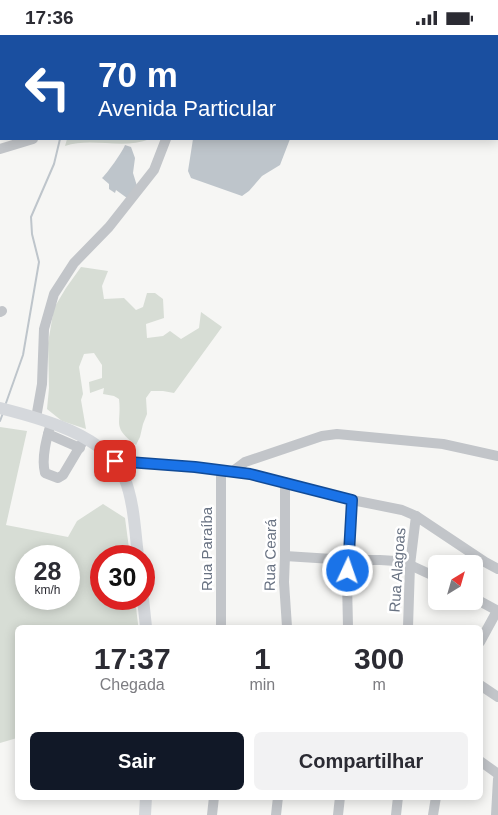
<!DOCTYPE html>
<html lang="pt">
<head>
<meta charset="utf-8">
<style>
  body { margin:0; font-family:Helvetica,sans-serif; background:#f2f2f3; color:#2b2b33; height:100vh; display:flex; flex-direction:column; font-size:19px; white-space:nowrap }
  * { box-sizing:border-box; margin:0 }
  p { font-size:16px; color:#7c7c81 }
  .icon { flex:none; width:28px; height:28px; fill:none; stroke:currentColor; stroke-width:2; stroke-linecap:round; stroke-linejoin:round }
  .map { position:relative; flex:1; overflow:hidden }
  .panel { position:absolute; left:15px; top:590px; width:468px; height:175px; display:flex; flex-direction:column; background:#fff; border-radius:8px; box-shadow:0 2px 12px #0003 }
  .panel>* { flex:none }
  .top-card { position:absolute; left:0px; top:0px; width:499px; height:105px; box-shadow:0 2px 12px #0003; background:#1a4fa0; color:#fff; overflow:hidden }
  .needle { width:32px; rotate:37deg }
  .tools { position:absolute; left:428px; top:520px; display:grid; gap:10px }
  .tools a { display:grid; place-items:center; width:55px; height:55px; border-radius:8px; background:#fff; box-shadow:0 2px 12px #0003; font-size:25px }
  .speed { position:absolute; left:15px; top:510px; display:flex; gap:10px; font-size:25px; font-weight:700; text-align:center }
  .speed>* { display:grid; place-content:center; width:65px; height:65px; border-radius:50%; background:#fff; box-shadow:0 2px 12px #0003; line-height:1 }
  .speed small { font-size:12px; font-weight:400 }
  .speed .limit { border:8px solid #d22; background:#fff; color:#111 }
  .pin { position:absolute; display:grid; place-items:center; width:42px; height:42px; color:#fff; margin:-21px; border-radius:10px; box-shadow:0 2px 8px #0006 }
  .me { position:absolute; width:55px; margin:-28px; rotate:3deg; stroke-linejoin:round; filter:drop-shadow(0 0 4px #0008) }
  .turn { display:flex; align-items:center; gap:18px; height:105px; padding:0 15px; font-size:22px }
  .turn .icon { width:65px; height:65px; stroke-width:2.5 }
  .turn b { display:block; font-size:35px; line-height:42px }
  .eta { display:flex; justify-content:space-evenly; align-items:center; height:85px; text-align:center }
  .eta b { font-size:30px; font-weight:700; line-height:35px }
  .primary-button { display:flex; gap:10px; margin-top:auto; padding:10px 15px }
  .primary-button a { flex:1; height:58px; border-radius:8px; background:#111827; color:#fff; font-size:20px; font-weight:700; line-height:58px; text-align:center }
  .primary-button a+a { background:#f2f2f3; color:#2b2b33 }
  .status { display:flex; justify-content:space-between; align-items:center; height:35px; padding:0 25px; background:#fff; direction:ltr }
  .status svg { height:14px; fill:currentColor }
  .map>svg:first-child { display:block }
</style>
</head>
<body>
<div class="status"><b>17:36</b><svg viewBox="0 0 49 12"><path d="M0 12V9h3v3zM5 12V6h3v6zM10 12V3h3v9zM15 12V0h3v12zM26 1h20v11H26zM47 4h2v5h-2z"/></svg></div>
<div class="map">
<svg width="498" height="780" viewBox="0 0 498 780">
  <rect width="100%" height="100%" fill="#f6f6f4"/>
  <!-- green -->
  <g fill="#d7ddd5" fill-rule="evenodd">
    <path d="M67 104H150C123 115 92 102 65 111Z"/>
    <path d="M81 232 108 236 102 251 104 264 124 263 136 275 143 272 147 258H155L163 264 164 283 146 289 147 303 163 301 170 296 181 304 199 293 201 277 222 292 174 358 163 356H151L146 363 147 379 143 389 140 402 136 410C111 391 122 390 119 364L114 361 103 359 104 353 90 358 89 347 102 343V330L94 318 84 319 79 332 83 359 81 365 86 394 62 386 47 374 49 353 48 308 54 273 66 253Z"/>
    <path d="M0 392 27 396 6 490 68 502 77 486 103 469 125 483 130 521H101V564H135L138 589V592H18L17 703 0 708ZM69 521V564H26V521Z"/>
  </g>
  <!-- water -->
  <g fill="#bec5cb">
    <path d="M193 104H290L280 130 262 141 249 156 242 161 191 143 188 136Z"/>
    <path d="M125 110 131 112 135 123 133 138 137 151 127 163 116 155 115 158 109 154V149L102 143C106 140 123 116 125 110Z"/>
  </g>
  <g fill="none" stroke-linecap="round" stroke-linejoin="round">
    <!-- stream -->
    <g stroke="#bec5cb" stroke-width="2">
      <path d="M119 1V0"/>
      <path d="M6 368 23 320 39 227 32 199 31 182 54 129 60 104"/>
      <path d="M0 386 3 378"/>
    </g>
    <!-- minor -->
    <g stroke="#c2c5c9" stroke-width="10">
      <path d="M0 1 1 0"/>
      <path d="M176 1V0"/>
      <path d="M0 95 1 94"/>
      <path d="M0 114 33 104"/>
      <path d="M0 277 2 276"/>
      <path d="M36 383 42 349 44 294 54 259 74 228 109 192 154 135 166 104"/>
      <path d="M51 388C47 402 41 423 45 438L58 443 63 440 85 403"/>
      <path d="M48 399 80 413"/>
      <path d="M115 426 195 432 250 439 352 465 402 475 416 481 485 527 498 534"/>
      <path d="M233 436 245 427 322 401 337 399 443 409 498 421"/>
      <path d="M285 447V521L284 547 287 592"/>
      <path d="M285 521 348 525H380L396 526 410 530 436 542"/>
      <path d="M474 563 498 576"/>
      <path d="M221 592V435"/>
      <path d="M348 592 347 546 352 465"/>
      <path d="M408 592 410 530 416 481"/>
      <path d="M480 607 497 576"/>
      <path d="M480 650 498 662"/>
      <path d="M480 726 498 739"/>
      <path d="M212 780 214 762"/>
      <path d="M276 780 278 762"/>
      <path d="M338 780 340 762"/>
      <path d="M396 780 398 762"/>
      <path d="M433 780 436 762"/>
      <path d="M496 780 498 744"/>
    </g>
    <!-- major -->
    <g stroke="#d5d8dc" stroke-width="12">
      <path d="M0 373C40 383 106 400 124 442 134 466 135 496 138 521"/>
      <path d="M143 564 146 592"/>
      <path d="M145 780 146 762"/>
    </g>
  </g>
  <g fill="none" stroke-linecap="round" stroke-linejoin="round">
    <defs>
      <path id="route" d="M115 426 195 432 250 439 352 465 348 536"/>
    </defs>
    <!-- route casing -->
    <use href="#route" stroke="#114b97" stroke-width="12"/>
    <!-- route -->
    <use href="#route" stroke="#1a73e8" stroke-width="9"/>
  </g>
  <g text-anchor="middle" dominant-baseline="central" stroke-width="5" stroke-linejoin="round" paint-order="stroke">
    <!-- street labels -->
    <g font-size="15" fill="#687282" stroke="#fff">
      <text transform="translate(206 514) rotate(-90)">Rua Paraíba</text>
      <text transform="translate(270 520) rotate(-89)">Rua Ceará</text>
      <text transform="translate(397 535) rotate(-86)">Rua Alagoas</text>
    </g>
  </g>
</svg>
<div class="tools">
<a><svg class="needle" viewBox="-14 -14 28 28"><path d="M0-13l5 13h-10z" fill="#e53935"/><path d="M0 13l5-13h-10z" fill="#7c7c81"/></svg></a>
</div>
<div class="speed"><div>28<small>km/h</small></div><div class="limit">30</div></div>
<div class="pin" style="left:115px;top:426px;background:#d93025"><svg class="icon" aria-label="arrive" viewBox="0 0 24 24"><path d="M6 21V4h12l-3 4 3 4H6"/></svg></div>
<svg class="me" style="left:348px;top:536px" viewBox="-20 -20 40 40"><circle r="17" fill="#1a73e8" stroke="#fff" stroke-width="3"/><path d="M0-11L8 9 0 5-8 9z" fill="#fff"/></svg>
<div class="top-card">
<div class="turn"><svg class="icon" aria-label="left" viewBox="0 0 24 24"><path d="M17 20v-9H6M10 6l-5 5 5 5"/></svg><div><b>70 m</b>Avenida Particular</div></div>
</div>
<section class="panel">
<div class="eta">
<div><b>17:37</b><p>Chegada</p></div>
<div><b>1</b><p>min</p></div>
<div><b>300</b><p>m</p></div>
</div>
<div class="primary-button"><a>Sair</a><a>Compartilhar</a></div>
</section>
</div>
</body>
</html>
